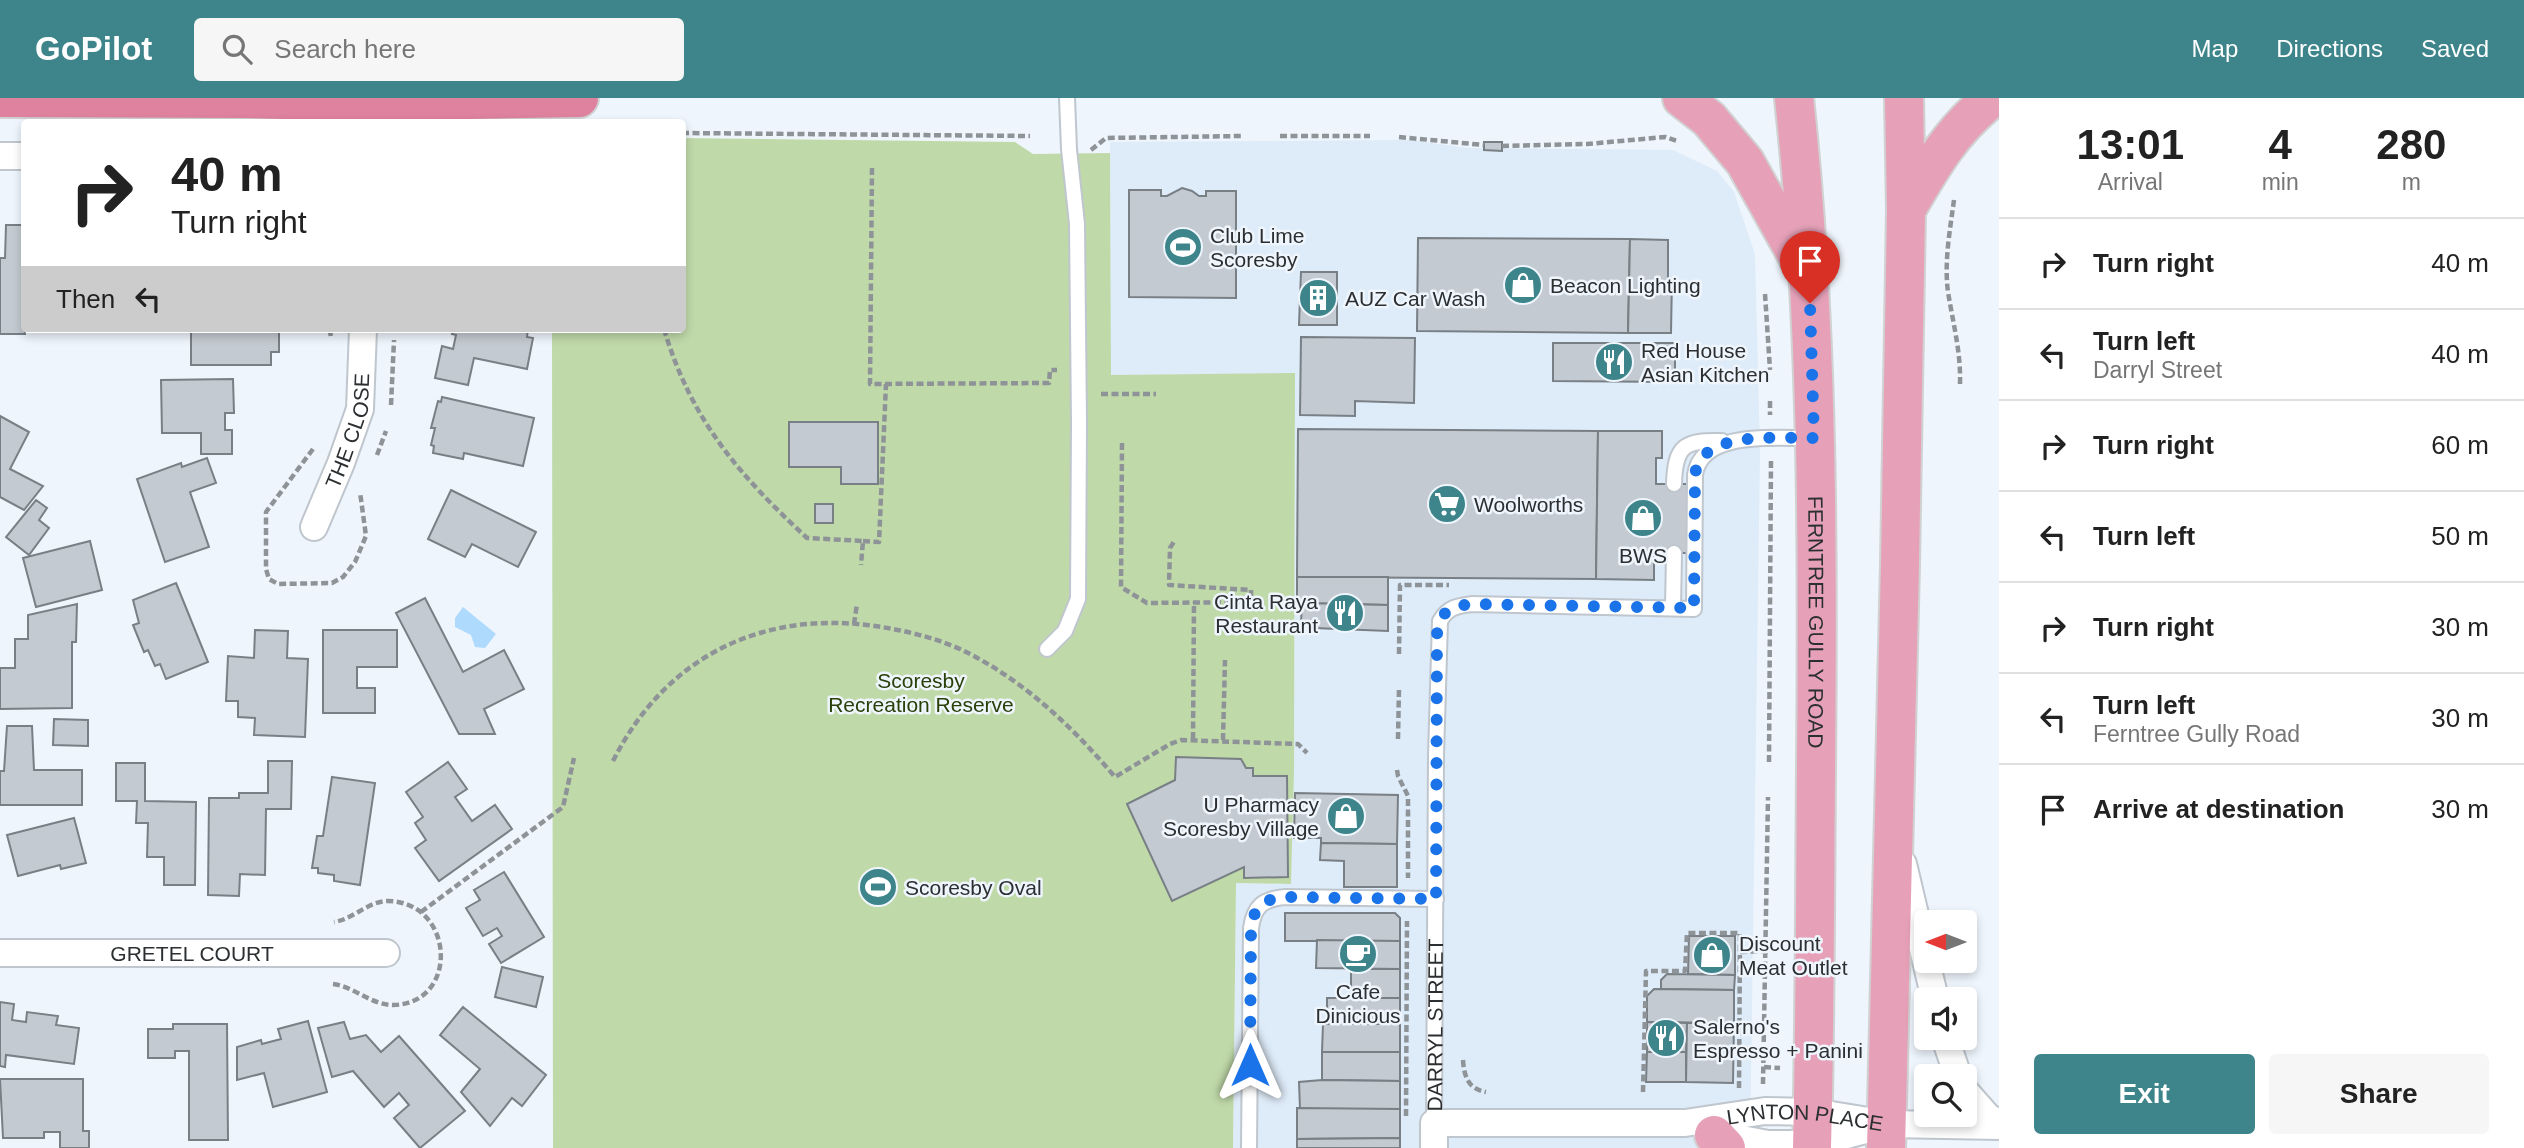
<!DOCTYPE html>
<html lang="en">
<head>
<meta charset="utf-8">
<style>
  body { margin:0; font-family:Arial,sans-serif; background:#f6f6f6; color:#222; height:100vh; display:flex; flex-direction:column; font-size:26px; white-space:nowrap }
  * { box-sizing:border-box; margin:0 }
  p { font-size:23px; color:#767676 }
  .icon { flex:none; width:38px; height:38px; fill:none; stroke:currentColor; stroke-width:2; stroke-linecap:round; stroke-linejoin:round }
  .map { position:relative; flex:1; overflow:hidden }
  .panel { display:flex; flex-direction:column; background:#fff; width:525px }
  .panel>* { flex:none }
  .guide { position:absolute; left:21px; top:21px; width:665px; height:214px; border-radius:7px; box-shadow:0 4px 10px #0003; background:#fff; color:#222; overflow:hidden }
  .needle { width:46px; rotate:270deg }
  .fabs { position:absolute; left:1914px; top:812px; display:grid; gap:14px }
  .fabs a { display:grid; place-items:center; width:63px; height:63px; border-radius:7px; background:#fff; box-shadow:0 4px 10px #0003; font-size:35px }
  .pin { position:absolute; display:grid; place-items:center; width:60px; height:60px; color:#fff; margin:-72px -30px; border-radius:50% 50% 50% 0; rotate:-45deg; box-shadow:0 0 7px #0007 }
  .pin .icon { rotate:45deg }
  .me { position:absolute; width:77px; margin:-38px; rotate:0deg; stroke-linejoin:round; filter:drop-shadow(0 0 5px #0008) }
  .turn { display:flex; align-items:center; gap:24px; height:147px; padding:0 35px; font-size:32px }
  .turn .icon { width:91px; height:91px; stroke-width:2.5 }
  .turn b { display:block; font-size:49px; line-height:60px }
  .then { display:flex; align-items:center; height:66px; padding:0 35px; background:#0003; gap:14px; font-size:26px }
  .eta { display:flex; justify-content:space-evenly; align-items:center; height:119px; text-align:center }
  .eta b { font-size:42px; font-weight:700; line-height:49px }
  .primary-button { display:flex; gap:14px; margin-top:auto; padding:14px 35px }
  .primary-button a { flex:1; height:80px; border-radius:7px; background:#3d858a; color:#fff; font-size:28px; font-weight:700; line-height:80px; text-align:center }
  .primary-button a+a { background:#f6f6f6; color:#222 }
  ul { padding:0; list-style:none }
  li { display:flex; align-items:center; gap:21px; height:91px; padding:0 35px; border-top:2px solid #e0e0e0 }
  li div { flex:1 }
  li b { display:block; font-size:26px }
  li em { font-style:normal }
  header { display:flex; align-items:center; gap:42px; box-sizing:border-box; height:98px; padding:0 35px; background:#3d858a; color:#fff }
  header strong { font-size:33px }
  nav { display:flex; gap:38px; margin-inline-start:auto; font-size:24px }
  .search { width:490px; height:63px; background:#f6f6f6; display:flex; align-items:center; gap:18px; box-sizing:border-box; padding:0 24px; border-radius:7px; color:#767676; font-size:26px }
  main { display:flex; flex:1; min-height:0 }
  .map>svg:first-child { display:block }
</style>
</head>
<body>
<header>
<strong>GoPilot</strong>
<div class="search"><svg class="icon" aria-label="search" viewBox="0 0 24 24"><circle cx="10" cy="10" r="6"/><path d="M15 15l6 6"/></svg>Search here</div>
<nav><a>Map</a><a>Directions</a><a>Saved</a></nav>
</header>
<main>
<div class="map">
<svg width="1999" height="1050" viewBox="0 0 1999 1050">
  <rect width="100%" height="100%" fill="#eef5fc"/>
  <!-- built -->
  <path fill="#deebf8" d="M1409 42 1468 50 1673 52 1717 73 1734 94 1755 156 1760 355 1750 1050H1233L1236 785 1291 786 1294 674 1295 276 1111 277 1110 44Z"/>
  <!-- green -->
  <path fill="#c0d9a9" d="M683 40 1015 44 1033 56 1110 55 1111 277 1295 275 1294 674 1291 786 1236 785 1233 1050H553L552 231H682Z"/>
  <!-- water -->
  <path fill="#aedafd" d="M463 509 496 536 485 550 475 549 471 537 455 529V520Z"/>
  <!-- building -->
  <g fill="#c3cad1" stroke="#787f85" stroke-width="2">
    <path d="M1484 44H1502V53L1484 52Z"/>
    <path d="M1182 90 1192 93 1199 98H1206V93H1236V200L1129 199V92H1161V98H1167Z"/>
    <path d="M6 127H24L25 236H0V160H5Z"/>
    <path d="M1418 140 1630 141 1628 235 1417 233Z"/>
    <path d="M1630 141 1668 142V180H1672L1671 235H1628Z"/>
    <path d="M1301 174H1337V227H1299Z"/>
    <path d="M191 231H279V254H271V267H191Z"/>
    <path d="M453 231H528L527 239 533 240 527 271 474 260 468 287 435 280 442 248 453 251 456 237 452 236Z"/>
    <path d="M1301 239 1415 240 1414 305 1355 303V318L1300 317Z"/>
    <path d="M1553 245H1675V284L1553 283Z"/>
    <path d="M233 281 234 315H225V332H232V356H201V335H162L161 282Z"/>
    <path d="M442 299 534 320 523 368 464 355 463 361 433 355 434 348 431 347 435 330H431L438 303 441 304Z"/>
    <path d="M0 318 29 334 10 371 43 388 24 412 0 399Z"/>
    <path d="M789 324H878V386H841V369H789Z"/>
    <path d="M1298 331 1598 333 1596 481 1297 479Z"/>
    <path d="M1598 333H1662V360H1656V386H1689V455H1654V482L1596 481Z"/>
    <path d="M207 360 216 385 190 394 209 449 165 464 137 381 181 365 182 369Z"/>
    <path d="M451 392 536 434 518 469 472 446 465 459 428 441Z"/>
    <path d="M36 402 47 410 39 422 49 430 29 457 6 439Z"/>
    <rect x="815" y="406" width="18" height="19"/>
    <path d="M90 443 102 492 36 509 23 460Z"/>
    <path d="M1297 479H1388V507L1297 505Z"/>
    <path d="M176 485 208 564 166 581 160 566 155 568 148 552 144 554 133 527 139 525 133 502Z"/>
    <path d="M425 500 463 574 504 552 524 591 484 611 495 636H459L396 515Z"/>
    <path d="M1302 505 1388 507V533L1314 530V524H1301Z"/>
    <path d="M77 506 76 544H72V610L0 611V570H15V541H28V517Z"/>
    <path d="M255 532 288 533 287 560 308 561 305 639 254 637 255 620 238 619V603H226L228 558 254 560Z"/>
    <path d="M323 532H397V569H357V590H375V615H323Z"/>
    <path d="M54 621 88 622V648L53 647Z"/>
    <path d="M7 628H32L34 672H82V707H0V673H4Z"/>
    <path d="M1176 659 1241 661 1246 670H1253V678H1287L1288 779 1244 780V769L1172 803 1127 706 1175 682Z"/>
    <path d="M268 663H292L291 711H266L265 777 240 776 239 798 208 797 209 700H239V695H268Z"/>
    <path d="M448 664 467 691 455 699 472 723 495 707 512 731 439 783 415 750 426 742 415 725 423 719 406 694Z"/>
    <path d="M116 665H145V703L196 704 195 787H164V759H147L148 725H136L137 703H116Z"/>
    <path d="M332 679 375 685 360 787 334 783V777L318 775V770H312L317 738H323Z"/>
    <path d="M1295 695 1398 697 1397 746 1321 745V740H1294Z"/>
    <path d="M74 720 86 765 61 771 60 767 18 778 7 737Z"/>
    <path d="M1321 745 1397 746V789H1344V763L1320 762Z"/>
    <path d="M504 774 544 839 501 865 489 846 502 838 497 830 483 838 466 810 480 802 474 792Z"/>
    <path d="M1285 815H1395L1400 820V843H1285Z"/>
    <path d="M1689 838H1735V877L1688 876Z"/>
    <path d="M1317 842 1400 843V871L1316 870Z"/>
    <path d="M502 869 543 879 536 909 495 899Z"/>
    <rect x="1351" y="871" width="49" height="29"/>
    <path d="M1667 876 1735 877 1734 892 1661 891V882Z"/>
    <path d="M1654 891 1734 892V925L1647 924V898Z"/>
    <rect x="1327" y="900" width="73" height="26"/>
    <path d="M0 904 14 906 12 922 26 924 27 914 58 918 56 927 79 930 74 966 6 957 5 969 0 968Z"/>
    <path d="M463 909 546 977 522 1008 512 1000 490 1028 461 994 480 971 440 937Z"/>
    <path d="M308 923 327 994 273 1009 264 975 237 982V949L261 942 262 946 281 941 278 931Z"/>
    <path d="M344 924 350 941 366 937 381 954 399 938 465 1013 420 1050 394 1020 409 1007 399 995 384 1009 353 973 332 979 318 930Z"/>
    <path d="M1647 924 1687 925 1686 954H1647Z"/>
    <path d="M1687 925H1734L1733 985 1686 984Z"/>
    <path d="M173 926H227L228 1042H189V953H175V960H148V931H173Z"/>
    <path d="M1323 926H1400V954H1322Z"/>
    <path d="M1322 954H1400V983L1322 982Z"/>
    <path d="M1647 954H1686V984H1646Z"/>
    <path d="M0 981H83V1033H89V1050H60V1034H44V1040H3Z"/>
    <path d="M1322 982 1400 983V1011H1300L1299 984Z"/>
    <path d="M1297 1010 1400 1011V1040L1297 1041Z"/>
    <path d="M1400 1040V1050H1297V1041Z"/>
  </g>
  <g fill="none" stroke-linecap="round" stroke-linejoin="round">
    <defs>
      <g id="service">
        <path d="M1674 386C1675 347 1685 342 1722 343"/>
        <path d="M1673 510 1674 455"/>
        <path d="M1047 551 1065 533 1078 501 1079 325 1077 126 1069 51 1067 0"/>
        <path id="s1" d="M1434 1025 1436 657 1440 523C1448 509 1457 508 1472 506L1694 511 1695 377C1701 331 1779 341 1814 340"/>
        <path d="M1249 1050 1251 830C1254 808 1263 801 1285 799L1436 801"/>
      </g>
      <g id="minor">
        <path d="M0 58H24"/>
        <path id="s2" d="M314 429 341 365 360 311 363 231"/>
        <path d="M1903 766 1935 901"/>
        <path id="s3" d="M0 855H386"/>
        <path d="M1945 940 1958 978"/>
        <path d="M1965 993 1988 1019 1999 1025"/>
        <path d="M1709 1035 1768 1046H1812L1877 1029"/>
        <path id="s4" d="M1434 1050V1025H1685L1765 1013 1813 1014 1887 1026 1999 1028"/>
      </g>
      <g id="primary">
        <path d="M1682 0 1709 21 1745 64 1803 168"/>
        <path id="s5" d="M1794 0C1818 222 1818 447 1816 670 1815 797 1815 923 1812 1050"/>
        <path d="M1906 112C1932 67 1951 33 1992 0"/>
        <path d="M1714 1037 1726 1050"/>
        <path d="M1886 1050 1900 466 1906 112 1904 0"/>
      </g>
      <path id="trunk" d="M0 0 245 1 363 4 579 0"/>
    </defs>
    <!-- service casing -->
    <use href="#service" stroke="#bfc6cd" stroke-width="18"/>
    <!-- minor casing -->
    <use href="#minor" stroke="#bfc6cd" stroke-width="30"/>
    <!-- primary casing -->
    <use href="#primary" stroke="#d1d1d2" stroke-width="42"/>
    <!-- trunk casing -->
    <use href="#trunk" stroke="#d1d1d2" stroke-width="42"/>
    <!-- path -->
    <g stroke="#8e9398" stroke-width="4.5" stroke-dasharray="7 3.5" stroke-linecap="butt">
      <path d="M682 35 1030 38"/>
      <path d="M1280 38H1370"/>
      <path d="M1399 39 1484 47"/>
      <path d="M1502 48 1587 46 1665 39 1677 43"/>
      <path d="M1091 52 1106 40 1242 38"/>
      <path d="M872 70 870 286 1049 285 1050 272H1057"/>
      <path d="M1954 102C1950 132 1944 164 1948 194 1953 225 1961 254 1960 286"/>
      <path d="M1765 196 1770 272"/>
      <path d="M330 231 331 241"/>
      <path d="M664 231C691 322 739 377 807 440L863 443 861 467"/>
      <path d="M1101 296H1156"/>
      <path d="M1770 303V317"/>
      <path d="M391 307 394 242"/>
      <path d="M1122 345 1121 489 1147 505 1251 504V492L1169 487 1170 450 1175 442"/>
      <path d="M313 351 266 414V471L269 481 278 486 332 485 343 479 355 464 366 438 360 394"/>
      <path d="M377 357 386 333"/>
      <path d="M863 443 879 444 886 286"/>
      <path d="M854 526 857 506"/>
      <path d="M1399 556 1400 487H1449"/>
      <path d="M1193 641 1194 504"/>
      <path d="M1398 641 1399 590"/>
      <path d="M1223 642 1225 562"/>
      <path d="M613 663C664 562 756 514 867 527 899 531 930 538 960 551 1021 580 1072 628 1115 679L1170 646 1181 642 1298 646 1307 655"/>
      <path d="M1769 664 1771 360"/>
      <path d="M1397 672 1398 678 1408 698V780"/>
      <path d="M421 814 563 709 574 660"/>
      <path d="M1740 854 1766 853"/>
      <path d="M333 886C355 889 371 907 393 907 460 906 455 804 388 803 368 803 354 821 334 824"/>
      <path d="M1463 962C1464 978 1468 991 1486 994"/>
      <path d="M1764 969 1780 970"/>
      <path d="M1763 986 1768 699"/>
      <path d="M1643 994 1646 873H1685L1687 835H1740L1739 990"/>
      <path d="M1406 1018 1407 823"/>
    </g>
    <!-- service -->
    <use href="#service" stroke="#fff" stroke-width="14"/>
    <!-- minor -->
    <use href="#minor" stroke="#fff" stroke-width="26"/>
    <!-- primary -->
    <use href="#primary" stroke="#e6a1b8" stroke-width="38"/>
    <!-- trunk -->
    <use href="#trunk" stroke="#de82a0" stroke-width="38"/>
  </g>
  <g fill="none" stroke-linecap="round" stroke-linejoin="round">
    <!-- route -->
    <path stroke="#1a73e8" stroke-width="12" stroke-dasharray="0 21.6" d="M1250 967 1251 830C1254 808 1264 801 1285 799L1436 801 1437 536C1441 512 1449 509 1472 506L1694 510 1695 377C1701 331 1779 341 1814 340L1810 205"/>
  </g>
  <!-- icons -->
  <defs>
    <symbol id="stadium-disc" viewBox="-11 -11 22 22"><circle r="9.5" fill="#3d858a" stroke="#eef5fc"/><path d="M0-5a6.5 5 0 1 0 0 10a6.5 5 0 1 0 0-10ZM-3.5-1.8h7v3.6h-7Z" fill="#fff"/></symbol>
    <symbol id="shop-disc" viewBox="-11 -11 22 22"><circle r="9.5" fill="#3d858a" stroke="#eef5fc"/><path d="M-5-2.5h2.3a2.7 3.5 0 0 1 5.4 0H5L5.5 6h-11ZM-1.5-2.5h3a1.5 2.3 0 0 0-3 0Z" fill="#fff"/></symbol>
    <symbol id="building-disc" viewBox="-11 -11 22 22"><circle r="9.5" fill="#3d858a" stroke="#eef5fc"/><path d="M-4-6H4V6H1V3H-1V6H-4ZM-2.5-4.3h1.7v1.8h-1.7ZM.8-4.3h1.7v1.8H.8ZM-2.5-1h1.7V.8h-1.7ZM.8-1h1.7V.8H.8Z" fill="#fff"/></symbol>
    <symbol id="restaurant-disc" viewBox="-11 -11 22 22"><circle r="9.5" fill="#3d858a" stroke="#eef5fc"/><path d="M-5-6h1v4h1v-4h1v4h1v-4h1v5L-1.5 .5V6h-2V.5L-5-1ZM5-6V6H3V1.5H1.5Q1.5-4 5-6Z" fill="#fff"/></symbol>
    <symbol id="supermarket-disc" viewBox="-11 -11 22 22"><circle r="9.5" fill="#3d858a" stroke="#eef5fc"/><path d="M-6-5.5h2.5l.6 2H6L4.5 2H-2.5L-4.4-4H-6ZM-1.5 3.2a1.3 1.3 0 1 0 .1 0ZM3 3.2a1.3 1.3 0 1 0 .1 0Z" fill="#fff"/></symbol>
    <symbol id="cafe-disc" viewBox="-11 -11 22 22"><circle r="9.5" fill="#3d858a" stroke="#eef5fc"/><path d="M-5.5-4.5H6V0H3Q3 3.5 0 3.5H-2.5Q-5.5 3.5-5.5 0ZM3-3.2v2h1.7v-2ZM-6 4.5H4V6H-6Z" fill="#fff"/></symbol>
  </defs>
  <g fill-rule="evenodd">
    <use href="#stadium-disc" x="1161" y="127" width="44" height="44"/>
    <use href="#shop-disc" x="1501" y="165" width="44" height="44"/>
    <use href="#building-disc" x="1296" y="178" width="44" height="44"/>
    <use href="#restaurant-disc" x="1592" y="242" width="44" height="44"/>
    <use href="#supermarket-disc" x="1425" y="384" width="44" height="44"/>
    <use href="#shop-disc" x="1621" y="398" width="44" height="44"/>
    <use href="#restaurant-disc" x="1323" y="493" width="44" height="44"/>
    <use href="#shop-disc" x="1324" y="696" width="44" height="44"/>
    <use href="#stadium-disc" x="856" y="767" width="44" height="44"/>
    <use href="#cafe-disc" x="1336" y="834" width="44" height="44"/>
    <use href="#shop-disc" x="1690" y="835" width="44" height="44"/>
    <use href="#restaurant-disc" x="1644" y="918" width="44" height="44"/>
  </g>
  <g text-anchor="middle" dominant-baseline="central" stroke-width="5" stroke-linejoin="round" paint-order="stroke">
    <!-- poi labels -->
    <g font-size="21" fill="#2c2f31" stroke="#eef5fc" text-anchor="start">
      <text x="1210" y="137">Club Lime<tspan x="1210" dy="24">Scoresby</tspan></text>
      <text x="1550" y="187">Beacon Lighting</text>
      <text x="1345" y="200">AUZ Car Wash</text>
      <text x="1641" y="252">Red House<tspan x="1641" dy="24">Asian Kitchen</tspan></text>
      <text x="1474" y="406">Woolworths</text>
      <text x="1643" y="457" text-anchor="middle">BWS</text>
      <text x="1318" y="503" text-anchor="end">Cinta Raya<tspan x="1318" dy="24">Restaurant</tspan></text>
      <text x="1319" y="706" text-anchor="end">U Pharmacy<tspan x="1319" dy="24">Scoresby Village</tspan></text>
      <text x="905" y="789">Scoresby Oval</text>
      <text x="1739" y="845">Discount<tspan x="1739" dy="24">Meat Outlet</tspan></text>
      <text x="1358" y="893" text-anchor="middle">Cafe<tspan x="1358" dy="24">Dinicious</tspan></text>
      <text x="1693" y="928">Salerno's<tspan x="1693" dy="24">Espresso + Panini</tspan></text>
    </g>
    <!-- street labels -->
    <g font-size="21" fill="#2c2f31" stroke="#eef5fc">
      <text stroke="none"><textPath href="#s2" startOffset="103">THE CLOSE</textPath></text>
      <text stroke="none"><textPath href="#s5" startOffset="525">FERNTREE GULLY ROAD</textPath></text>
      <text stroke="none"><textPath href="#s3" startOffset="192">GRETEL COURT</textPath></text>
      <text stroke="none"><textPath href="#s1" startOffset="98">DARRYL STREET</textPath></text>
      <text stroke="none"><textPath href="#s4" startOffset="397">LYNTON PLACE</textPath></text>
    </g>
    <!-- park labels -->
    <g font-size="21" fill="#294008" stroke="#eef5fc">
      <text x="921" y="582">Scoresby<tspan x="921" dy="24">Recreation Reserve</tspan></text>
    </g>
  </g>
</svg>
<div class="fabs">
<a><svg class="needle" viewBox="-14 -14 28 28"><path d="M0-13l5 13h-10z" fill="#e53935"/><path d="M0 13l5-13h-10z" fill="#767676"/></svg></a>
<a><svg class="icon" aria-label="sound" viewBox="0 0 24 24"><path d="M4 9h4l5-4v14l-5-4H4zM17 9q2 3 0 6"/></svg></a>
<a><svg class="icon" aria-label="search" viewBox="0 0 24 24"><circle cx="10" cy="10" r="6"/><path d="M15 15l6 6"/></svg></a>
</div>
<div class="pin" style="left:1810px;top:205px;background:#d93025"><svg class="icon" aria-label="arrive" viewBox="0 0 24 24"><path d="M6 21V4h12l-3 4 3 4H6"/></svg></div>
<svg class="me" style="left:1250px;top:967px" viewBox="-20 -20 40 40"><path d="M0-17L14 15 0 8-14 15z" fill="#1a73e8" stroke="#fff" stroke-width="4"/></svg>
<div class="guide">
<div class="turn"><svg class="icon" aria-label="right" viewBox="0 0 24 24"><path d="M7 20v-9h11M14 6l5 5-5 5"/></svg><div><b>40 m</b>Turn right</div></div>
<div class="then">Then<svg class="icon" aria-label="left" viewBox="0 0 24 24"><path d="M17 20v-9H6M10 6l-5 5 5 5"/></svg></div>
</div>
</div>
<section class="panel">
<div class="eta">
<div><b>13:01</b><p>Arrival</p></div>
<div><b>4</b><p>min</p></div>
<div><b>280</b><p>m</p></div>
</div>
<ul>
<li><svg class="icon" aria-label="right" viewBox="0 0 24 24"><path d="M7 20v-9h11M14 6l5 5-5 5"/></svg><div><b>Turn right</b></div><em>40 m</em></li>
<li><svg class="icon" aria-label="left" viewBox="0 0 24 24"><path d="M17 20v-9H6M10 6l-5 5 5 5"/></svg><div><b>Turn left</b><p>Darryl Street</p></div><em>40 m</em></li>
<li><svg class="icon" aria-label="right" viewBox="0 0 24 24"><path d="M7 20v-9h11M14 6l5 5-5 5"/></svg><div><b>Turn right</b></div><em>60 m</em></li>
<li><svg class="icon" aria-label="left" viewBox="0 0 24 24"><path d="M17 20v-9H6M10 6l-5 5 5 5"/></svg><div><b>Turn left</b></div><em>50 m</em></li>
<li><svg class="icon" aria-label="right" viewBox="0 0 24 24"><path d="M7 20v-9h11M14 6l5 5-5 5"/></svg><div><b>Turn right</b></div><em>30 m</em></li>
<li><svg class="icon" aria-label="left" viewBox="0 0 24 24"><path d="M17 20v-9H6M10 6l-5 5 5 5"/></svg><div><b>Turn left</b><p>Ferntree Gully Road</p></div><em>30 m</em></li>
<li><svg class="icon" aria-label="arrive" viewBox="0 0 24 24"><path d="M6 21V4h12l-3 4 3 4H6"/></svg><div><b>Arrive at destination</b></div><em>30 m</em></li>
</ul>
<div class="primary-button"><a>Exit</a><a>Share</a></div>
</section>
</main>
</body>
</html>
